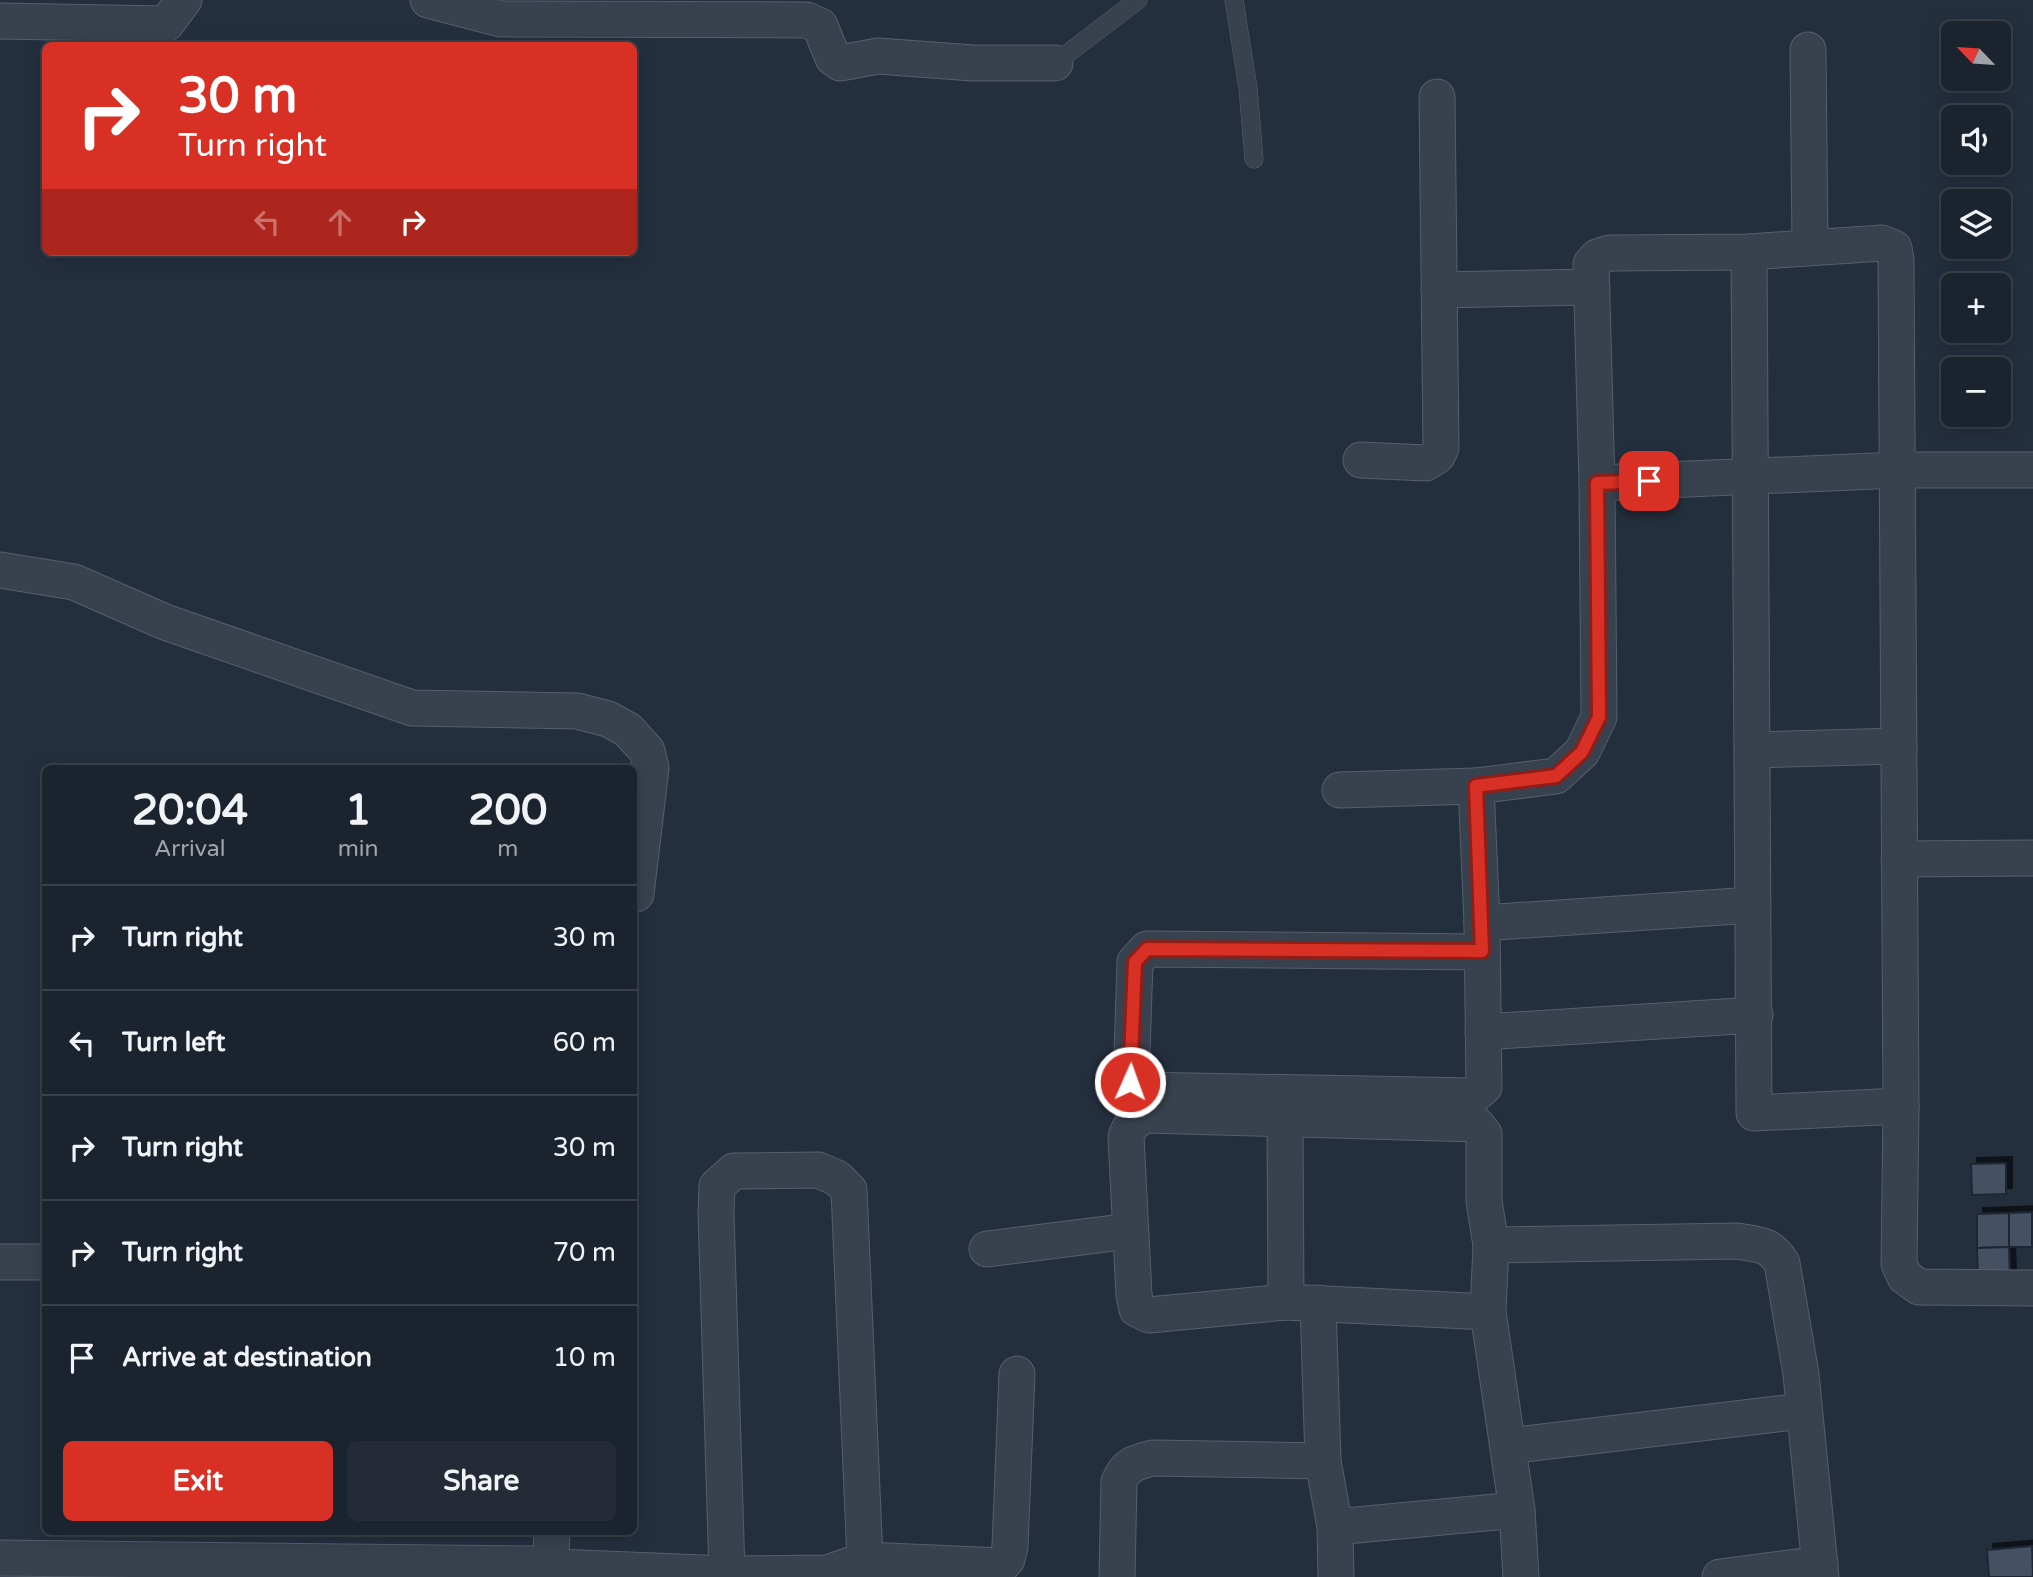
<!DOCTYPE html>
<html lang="en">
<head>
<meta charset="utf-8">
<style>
  body { margin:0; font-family:"Varela Round",sans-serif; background:#242b36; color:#f1f3f6; height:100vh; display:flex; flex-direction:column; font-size:26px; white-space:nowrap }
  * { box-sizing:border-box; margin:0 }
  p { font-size:23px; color:#a0a4aa }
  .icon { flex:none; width:38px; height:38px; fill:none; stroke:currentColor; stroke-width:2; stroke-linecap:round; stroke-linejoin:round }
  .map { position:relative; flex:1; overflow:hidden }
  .side { position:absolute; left:42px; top:765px; width:595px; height:770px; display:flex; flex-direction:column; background:#1b232e; border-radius:10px; box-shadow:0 4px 18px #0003,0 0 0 2px #39404a }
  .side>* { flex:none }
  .hud { position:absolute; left:42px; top:42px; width:595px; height:214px; border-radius:10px; box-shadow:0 4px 18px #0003,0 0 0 2px #39404a; background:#d93025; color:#fff; overflow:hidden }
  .needle { width:46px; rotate:295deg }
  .controls { position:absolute; left:1941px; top:21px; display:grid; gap:14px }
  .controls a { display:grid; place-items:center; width:70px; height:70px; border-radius:10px; background:#1b232e; box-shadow:0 4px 18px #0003,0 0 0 2px #39404a; font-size:35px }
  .pin { position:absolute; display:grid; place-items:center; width:60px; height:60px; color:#fff; margin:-30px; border-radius:14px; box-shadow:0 4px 10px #0006 }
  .me { position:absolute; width:77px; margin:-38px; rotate:2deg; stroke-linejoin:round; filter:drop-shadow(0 0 5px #0008) }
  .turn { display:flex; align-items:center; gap:24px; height:147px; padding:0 21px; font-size:32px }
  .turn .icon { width:91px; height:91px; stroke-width:2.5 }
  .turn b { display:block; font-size:49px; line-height:60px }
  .lanes { display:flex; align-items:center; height:66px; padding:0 21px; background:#0003; justify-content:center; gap:35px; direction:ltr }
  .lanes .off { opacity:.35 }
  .eta { display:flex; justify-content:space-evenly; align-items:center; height:119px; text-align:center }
  .eta b { font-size:42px; font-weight:800; line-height:49px }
  .cta { display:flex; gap:14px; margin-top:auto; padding:14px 21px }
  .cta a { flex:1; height:80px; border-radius:10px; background:#d93025; color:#fff; font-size:28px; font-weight:800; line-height:80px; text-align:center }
  .cta a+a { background:#242b36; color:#f1f3f6 }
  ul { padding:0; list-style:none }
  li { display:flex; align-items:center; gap:21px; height:105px; padding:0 21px; border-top:2px solid #39404a }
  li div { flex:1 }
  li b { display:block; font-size:26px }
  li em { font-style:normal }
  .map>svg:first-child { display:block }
</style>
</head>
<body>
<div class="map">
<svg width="2033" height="1577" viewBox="0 0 2033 1577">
  <defs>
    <filter id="shadow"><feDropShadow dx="6" dy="-6" stdDeviation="0" flood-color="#0009"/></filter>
  </defs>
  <rect width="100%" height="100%" fill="#242f3e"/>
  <!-- building -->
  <g fill="#455162" stroke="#1f2835" stroke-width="2" filter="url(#shadow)">
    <path d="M2006 1163V1194L1972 1195 1971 1164Z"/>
    <path d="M2032 1212V1247H2009V1213Z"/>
    <path d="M2009 1213V1247L1977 1248V1214Z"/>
    <path d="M2009 1247 2010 1278 1978 1279 1977 1248Z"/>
    <path d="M2032 1546 2033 1577H1989L1987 1550Z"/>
  </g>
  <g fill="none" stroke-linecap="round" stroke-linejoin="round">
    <defs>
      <g id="lane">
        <path d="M1234 0 1248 88 1254 159"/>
        <path d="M1055 63 1138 0"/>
      </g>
      <g id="street">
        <path d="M428 0 501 19 807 20 820 26 833 58 840 63 878 56 973 63H1055"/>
        <path d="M0 21 166 24 184 0"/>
        <path d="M1808 50 1810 247"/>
        <path d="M1749 252 1754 1113 1901 1106"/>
        <path d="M1439 290 1592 287"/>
        <path d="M1361 460 1426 463 1437 456 1441 448 1437 97"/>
        <path d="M1597 483 1898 470H2033"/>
        <path d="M0 570 74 582 165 622 412 708 577 711 608 719 628 730 647 751 651 768 636 894"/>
        <path d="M1754 750 1899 746"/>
        <path d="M1476 786 1482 923 1484 1087 1473 1096 1137 1090 1131 1082 1135 962 1147 949 1482 952"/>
        <path d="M1340 790 1476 786 1556 776 1582 752 1599 717 1597 483 1591 264 1597 257 1610 253 1749 252 1882 243 1894 248 1896 260 1901 1106 1899 1264 1905 1277 1919 1287 2033 1288"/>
        <path d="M1899 859 2033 858"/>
        <path d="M1482 923 1753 905"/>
        <path d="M1483 1032 1755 1015"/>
        <path d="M1285 1119 1286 1302"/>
        <path d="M1491 1245 1737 1241C1759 1245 1769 1243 1782 1263L1801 1374 1821 1577"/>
        <path d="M987 1249 1130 1231"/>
        <path d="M0 1262H46"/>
        <path d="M1318 1303 1323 1461 1335 1527 1336 1577"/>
        <path d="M1488 1312 1286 1302 1149 1315 1137 1309 1134 1295 1126 1137C1130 1124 1135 1120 1147 1115L1476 1124 1484 1134V1201L1491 1245 1488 1312 1517 1510 1521 1577"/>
        <path d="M1508 1446 1803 1411"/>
        <path d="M1335 1527 1517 1510"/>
        <path d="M0 1558 529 1564 556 1567 551 1553 552 1531"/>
        <path d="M556 1567 727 1574 827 1573 865 1560 1001 1566 1007 1559 1010 1547 1017 1374"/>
        <path d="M727 1574 716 1213 717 1186 734 1171 818 1170 837 1178 849 1190 865 1560"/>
        <path d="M1117 1577 1119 1482C1125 1465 1136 1462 1153 1458L1323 1461"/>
        <path d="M1720 1577 1820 1564"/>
      </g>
    </defs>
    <!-- lane casing -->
    <use href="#lane" stroke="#565f6c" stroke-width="19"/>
    <!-- street casing -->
    <use href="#street" stroke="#565f6c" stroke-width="37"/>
    <!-- lane -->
    <use href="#lane" stroke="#38414e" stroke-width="18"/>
    <!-- street -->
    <use href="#street" stroke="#38414e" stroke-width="35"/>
  </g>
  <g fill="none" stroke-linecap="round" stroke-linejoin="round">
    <defs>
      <path id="route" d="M1130 1082 1135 962 1147 949 1482 951 1476 786 1556 776 1582 752 1599 717 1597 483 1649 481"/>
    </defs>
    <!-- route casing -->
    <use href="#route" stroke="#8d1f18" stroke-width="18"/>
    <!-- route -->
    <use href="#route" stroke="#d93025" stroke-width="12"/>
  </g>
</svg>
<div class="controls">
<a><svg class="needle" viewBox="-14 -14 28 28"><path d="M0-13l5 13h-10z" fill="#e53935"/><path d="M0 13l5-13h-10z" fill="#a0a4aa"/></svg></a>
<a><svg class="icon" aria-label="sound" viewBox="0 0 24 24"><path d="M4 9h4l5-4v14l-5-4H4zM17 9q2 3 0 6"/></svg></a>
<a><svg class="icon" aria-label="layers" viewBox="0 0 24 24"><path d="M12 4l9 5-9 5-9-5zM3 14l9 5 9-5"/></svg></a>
<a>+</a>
<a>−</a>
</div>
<div class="pin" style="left:1649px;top:481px;background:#d93025"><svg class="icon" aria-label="arrive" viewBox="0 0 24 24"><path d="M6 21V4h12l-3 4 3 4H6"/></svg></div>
<svg class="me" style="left:1130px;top:1082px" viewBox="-20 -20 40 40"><circle r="17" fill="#d93025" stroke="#fff" stroke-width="3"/><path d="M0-11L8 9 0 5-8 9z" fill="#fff"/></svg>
<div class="hud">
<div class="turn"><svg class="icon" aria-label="right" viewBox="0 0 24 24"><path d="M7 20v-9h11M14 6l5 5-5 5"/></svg><div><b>30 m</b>Turn right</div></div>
<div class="lanes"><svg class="icon off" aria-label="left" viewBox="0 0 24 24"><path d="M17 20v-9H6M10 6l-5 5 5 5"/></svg><svg class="icon off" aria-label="ahead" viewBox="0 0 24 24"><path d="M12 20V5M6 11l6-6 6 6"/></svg><svg class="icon" aria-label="right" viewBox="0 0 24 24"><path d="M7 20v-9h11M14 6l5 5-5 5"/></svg></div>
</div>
<section class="side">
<div class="eta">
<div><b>20:04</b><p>Arrival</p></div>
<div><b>1</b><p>min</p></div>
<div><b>200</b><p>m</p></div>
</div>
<ul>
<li><svg class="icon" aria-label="right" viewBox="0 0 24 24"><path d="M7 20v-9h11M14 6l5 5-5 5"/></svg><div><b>Turn right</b></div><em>30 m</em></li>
<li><svg class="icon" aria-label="left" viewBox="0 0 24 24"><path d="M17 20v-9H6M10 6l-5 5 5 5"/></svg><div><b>Turn left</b></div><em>60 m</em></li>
<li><svg class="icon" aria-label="right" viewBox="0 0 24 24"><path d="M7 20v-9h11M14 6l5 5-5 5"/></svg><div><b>Turn right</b></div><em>30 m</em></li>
<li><svg class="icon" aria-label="right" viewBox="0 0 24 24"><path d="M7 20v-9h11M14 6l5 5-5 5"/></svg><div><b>Turn right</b></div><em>70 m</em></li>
<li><svg class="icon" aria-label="arrive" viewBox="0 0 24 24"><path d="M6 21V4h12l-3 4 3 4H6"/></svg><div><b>Arrive at destination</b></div><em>10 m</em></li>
</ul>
<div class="cta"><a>Exit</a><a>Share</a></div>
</section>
</div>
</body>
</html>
